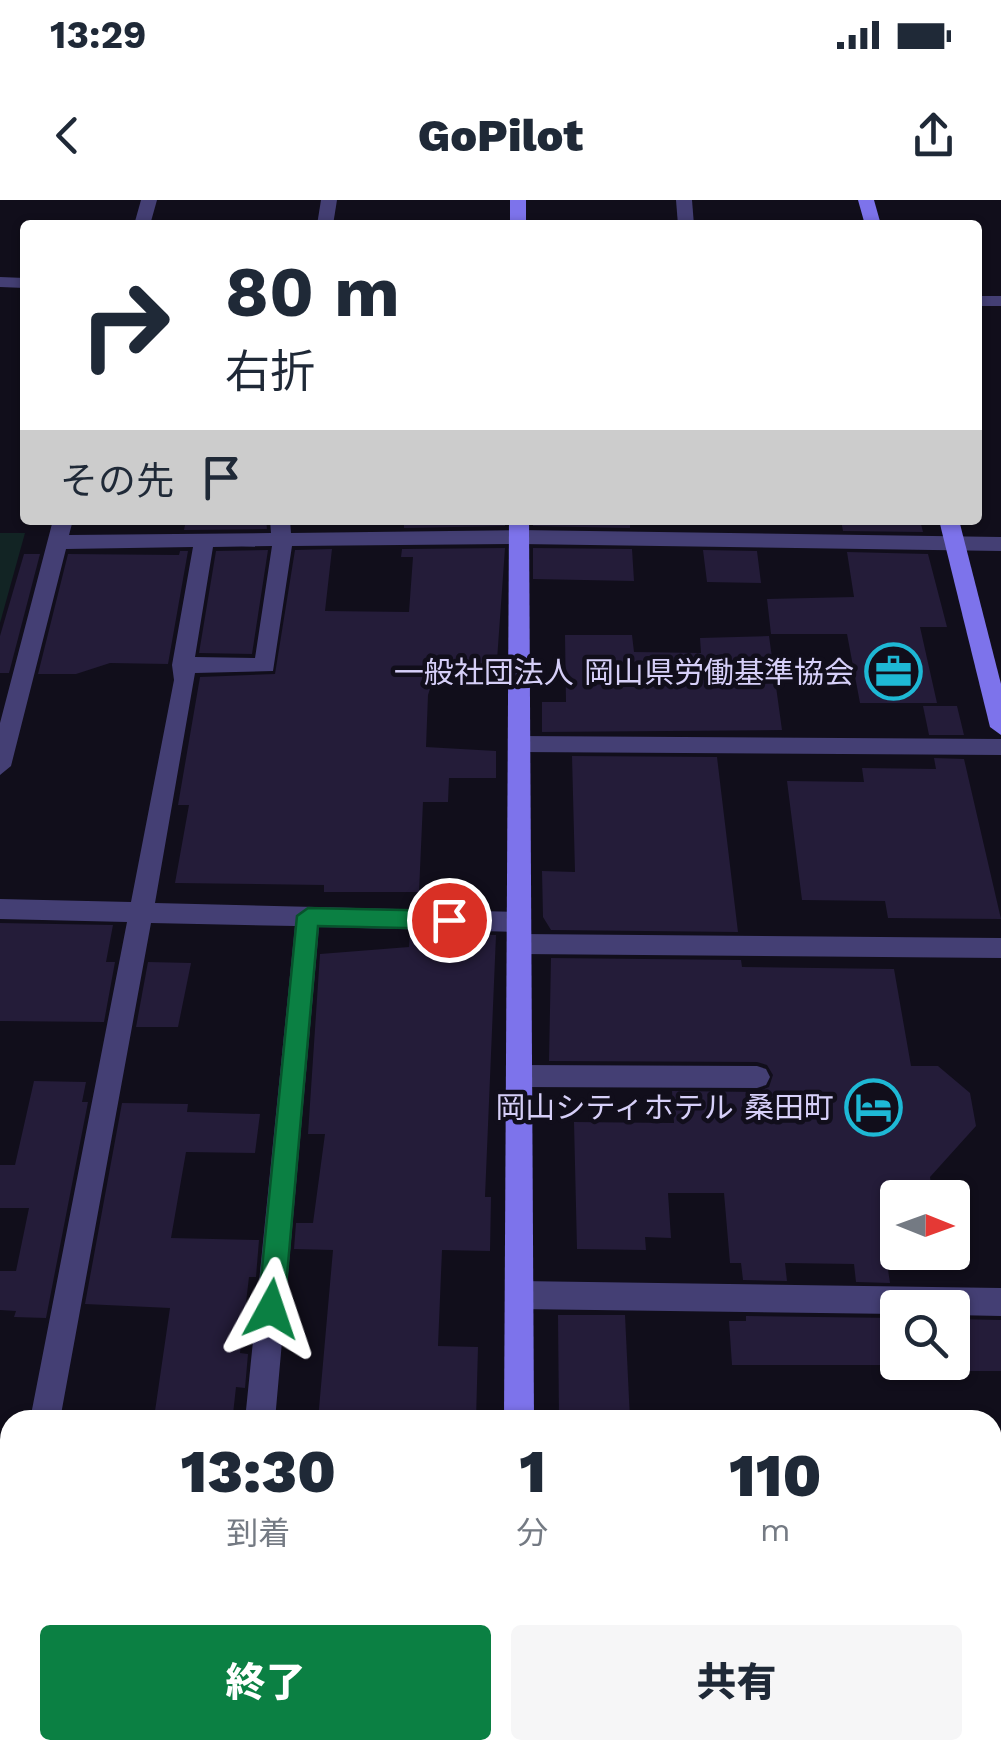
<!DOCTYPE html>
<html lang="ja">
<head>
<meta charset="utf-8">
<style>
  body { margin:0; font-family:"Work Sans","Noto Sans JP",sans-serif; background:#f6f6f7; color:#1f2937; height:100vh; display:flex; flex-direction:column; font-size:38px; white-space:nowrap }
  * { box-sizing:border-box; margin:0 }
  p { font-size:32px; color:#747a83 }
  .icon { flex:none; width:55px; height:55px; fill:none; stroke:currentColor; stroke-width:2; stroke-linecap:round; stroke-linejoin:round }
  .map { position:relative; flex:1; overflow:hidden }
  .details { position:absolute; left:0px; top:1210px; width:1002px; height:350px; display:flex; flex-direction:column; background:#fff; border-radius:30px 30px 0 0; box-shadow:0 2px 8px #0004 }
  .details>* { flex:none }
  .guide { position:absolute; left:20px; top:20px; width:962px; height:305px; border-radius:10px; box-shadow:0 2px 8px #0004; background:#fff; color:#1f2937; overflow:hidden }
  .needle { width:65px; rotate:91deg }
  .tools { position:absolute; left:880px; top:980px; display:grid; gap:20px }
  .tools a { display:grid; place-items:center; width:90px; height:90px; border-radius:10px; background:#fff; box-shadow:0 2px 8px #0004; font-size:50px }
  .pin { position:absolute; display:grid; place-items:center; width:85px; height:85px; color:#fff; margin:-42px; border:5px solid #fff; border-radius:50%; box-shadow:0 2px 10px #0007 }
  .me { position:absolute; width:110px; margin:-55px; rotate:5deg; stroke-linejoin:round; filter:drop-shadow(0 0 8px #0008) }
  .turn { display:flex; align-items:center; gap:35px; height:210px; padding:0 40px; font-size:45px }
  .turn .icon { width:130px; height:130px; stroke-width:2.5 }
  .turn b { display:block; font-size:70px; line-height:85px }
  .then { display:flex; align-items:center; height:95px; padding:0 40px; background:#0003; gap:20px; font-size:38px }
  .eta { display:flex; justify-content:space-evenly; align-items:center; height:170px; text-align:center }
  .eta b { font-size:60px; font-weight:800; line-height:70px }
  .cta { display:flex; gap:20px; margin-top:auto; padding:20px 40px }
  .cta a { flex:1; height:115px; border-radius:10px; background:#0b8043; color:#fff; font-size:40px; font-weight:800; line-height:115px; text-align:center }
  .cta a+a { background:#f6f6f7; color:#1f2937 }
  .status { display:flex; justify-content:space-between; align-items:center; height:70px; padding:0 50px; background:#fff; direction:ltr }
  .status svg { height:28px; fill:currentColor }
  header { display:flex; justify-content:space-between; align-items:center; height:130px; padding:0 40px; background:#fff; font-size:45px; font-weight:800 }
  .map>svg:first-child { display:block }
</style>
</head>
<body>
<div class="status"><b>13:29</b><svg viewBox="0 0 49 12"><path d="M0 12V9h3v3zM5 12V6h3v6zM10 12V3h3v9zM15 12V0h3v12zM26 1h20v11H26zM47 4h2v5h-2z"/></svg></div>
<header><svg class="icon" aria-label="back" viewBox="0 0 24 24"><path d="M15 5l-7 7 7 7"/></svg>GoPilot<svg class="icon" aria-label="share" viewBox="0 0 24 24"><path d="M12 15V3M7 8l5-5 5 5M5 13v7h14v-7"/></svg></header>
<div class="map">
<svg width="1001" height="1560" viewBox="0 0 1001 1560">
  <rect width="100%" height="100%" fill="#110e1b"/>
  <!-- green -->
  <path fill="#122424" d="M0 333H25L0 423Z"/>
  <!-- building -->
  <g fill="#241c39">
    <path d="M186 320H266L267 329 184 330Z"/>
    <path d="M404 320 505 321V326L404 328Z"/>
    <path d="M538 320H630V328L533 326V321Z"/>
    <path d="M841 320H920L923 332 843 331Z"/>
    <path d="M505 348 496 474 435 473 428 495 426 547 496 551V578H449L448 602H423L419 692H324V685L175 683 189 605H178L200 477 275 474 295 350 332 349 325 411 409 412 413 357H401L402 349Z"/>
    <path d="M533 348 632 349 634 381 533 379Z"/>
    <path d="M268 350 252 454 199 453 216 351Z"/>
    <path d="M703 350 757 351 761 383 707 382Z"/>
    <path d="M180 351H188L168 464 110 463 76 474H38L68 354 179 355Z"/>
    <path d="M847 352 928 354 947 427H920L937 503H860L847 434H771L767 399 854 397Z"/>
    <path d="M24 354H40L9 473H0V436Z"/>
    <path d="M565 435H632L634 452 701 453 700 438 769 436 782 530 542 532V502H566Z"/>
    <path d="M923 506H957L964 535H929Z"/>
    <path d="M572 556 717 557 738 732 551 730 543 717 542 671 575 672Z"/>
    <path d="M934 558 964 559 1001 719 888 718 885 701 802 700 787 581 864 582 862 568 936 569Z"/>
    <path d="M0 723 113 725 106 762H115L104 822 0 821Z"/>
    <path d="M410 733 496 735 485 997H491L490 1051 442 1050 438 1146 478 1147 476 1220H318L333 1050 294 1049 296 1023H313L325 934H308L320 754 409 747Z"/>
    <path d="M551 758 741 760 742 767 894 769 911 866H938L970 893 976 926 930 977 933 998H898V1022H881L890 1083 856 1082 854 1064 785 1063 787 1081 743 1080 741 1063H730L724 993H668L671 1038 645 1037 646 1050 577 1049 574 922 674 923 672 891 757 892 769 887 773 875 767 865 757 862 549 861Z"/>
    <path d="M148 762 191 763 178 827H136Z"/>
    <path d="M34 881 86 882 82 902H88L46 1118 14 1117 16 1111 0 1110V1071H16L29 1008H0V965H15Z"/>
    <path d="M122 903 188 904 187 912 260 914 255 953 186 952 171 1038 259 1040 256 1077H249L240 1153 248 1154 245 1188 236 1187 233 1214 197 1213 196 1219 154 1218 170 1108 85 1104Z"/>
    <path d="M558 1115H625L630 1220H559Z"/>
    <path d="M746 1116 895 1118 898 1165H732L729 1121H746Z"/>
    <path d="M952 1119 1001 1120V1171H961Z"/>
  </g>
  <g fill="none" stroke-linecap="round" stroke-linejoin="round">
    <!-- lane -->
    <g fill="#443f74" fill-rule="evenodd">
      <rect x="0" y="1302" width="10" height="22"/>
      <rect x="0" y="1334" width="10" height="22"/>
      <path d="M324 1550H348L347 1560H323Z"/>
    </g>
    <!-- street -->
    <g fill="#443f74" fill-rule="evenodd">
      <path d="M141 0H157L150 25H134Z"/>
      <path d="M321 0H337L333 25H317Z"/>
      <path d="M676 0H692L694 25H678Z"/>
      <path d="M0 77 25 78V88L0 87Z"/>
      <rect x="978" y="96" width="23" height="10"/>
      <path d="M53 320H73L69 335 271 333 270 320H290L291 333 520 330 1001 337V351L520 344 292 346 273 471 195 473 155 703 519 712 528 715 531 722 528 729 519 732 319 727 275 1220H245L295 726 151 723 60 1220H30L127 722 0 719V699L131 702 174 480 172 465 193 347 66 349 11 566 0 575V523ZM272 346 255 458 195 457 213 347Z"/>
      <path d="M519 536 1001 539V555L519 552 508 544Z"/>
      <path d="M520 734 1001 738V758L520 754 511 751 508 744 511 737Z"/>
      <path d="M520 865 757 866 766 869 770 877 766 885 757 888 520 887 511 884 507 876 511 868Z"/>
      <path d="M519 1081 1001 1088V1116L952 1115V1108H898V1114L519 1109 509 1105 505 1095 509 1085Z"/>
      <rect x="0" y="1243" width="10" height="30"/>
      <rect x="992" y="1268" width="9" height="30"/>
      <path d="M347 1550H381L380 1560H346Z"/>
      <path d="M865 1550H899L901 1560H867Z"/>
    </g>
    <!-- secondary -->
    <g fill="#7d73eb" fill-rule="evenodd">
      <rect x="510" y="0" width="16" height="25"/>
      <path d="M858 0H874L881 25H865Z"/>
      <path d="M509 320H529L534 1220H504Z"/>
      <path d="M939 320H959L1001 484V535L990 527Z"/>
      <path d="M488 1550H522L521 1560H487Z"/>
    </g>
  </g>
  <!-- route -->
  <path fill="#0b8043" stroke="#07532c" stroke-width="2.5" d="M308 708 449 711 460 720 449 729 318 726 284 1109 280 1118 271 1122 262 1118 258 1109 297 716Z"/>
  <!-- icons -->
  <defs>
    <symbol id="office-ring" viewBox="-11 -11 22 22"><circle r="9.5" fill="#110e1b" stroke="#1eb8d5" stroke-width="1.5"/><path d="M-6-3h4V-5.5h4V-3h4V5H-6ZM-1-4.5V-3h2v-1.5ZM-6 0V1H6V0Z" fill="#1eb8d5"/></symbol>
    <symbol id="hotel-ring" viewBox="-11 -11 22 22"><circle r="9.5" fill="#110e1b" stroke="#1eb8d5" stroke-width="1.5"/><path d="M-6-4.5h1.5V1H6V5H4.5V3h-9V5H-6ZM-4 0a1.8 1.8 0 1 1 3.6 0ZM.5 0V-2.5h3Q6-2.5 6 0Z" fill="#1eb8d5"/></symbol>
  </defs>
  <g fill-rule="evenodd">
    <use href="#office-ring" x="862" y="440" width="63" height="63"/>
    <use href="#hotel-ring" x="842" y="876" width="63" height="63"/>
  </g>
  <g text-anchor="middle" dominant-baseline="central" stroke-width="9" stroke-linejoin="round" paint-order="stroke">
    <!-- poi labels -->
    <g font-size="30" fill="#d6cff8" stroke="#110e1b" text-anchor="end">
      <text x="854" y="472">一般社団法人 岡山県労働基準協会</text>
      <text x="834" y="907">岡山シティホテル 桑田町</text>
    </g>
  </g>
</svg>
<div class="tools">
<a><svg class="needle" viewBox="-14 -14 28 28"><path d="M0-13l5 13h-10z" fill="#e53935"/><path d="M0 13l5-13h-10z" fill="#747a83"/></svg></a>
<a><svg class="icon" aria-label="search" viewBox="0 0 24 24"><circle cx="10" cy="10" r="6"/><path d="M15 15l6 6"/></svg></a>
</div>
<div class="pin" style="left:449px;top:720px;background:#d93025"><svg class="icon" aria-label="arrive" viewBox="0 0 24 24"><path d="M6 21V4h12l-3 4 3 4H6"/></svg></div>
<svg class="me" style="left:271px;top:1109px" viewBox="-20 -20 40 40"><path d="M0-17L14 15 0 8-14 15z" fill="#0b8043" stroke="#fff" stroke-width="4"/></svg>
<div class="guide">
<div class="turn"><svg class="icon" aria-label="right" viewBox="0 0 24 24"><path d="M7 20v-9h11M14 6l5 5-5 5"/></svg><div><b>80 m</b>右折</div></div>
<div class="then">その先<svg class="icon" aria-label="arrive" viewBox="0 0 24 24"><path d="M6 21V4h12l-3 4 3 4H6"/></svg></div>
</div>
<section class="details">
<div class="eta">
<div><b>13:30</b><p>到着</p></div>
<div><b>1</b><p>分</p></div>
<div><b>110</b><p>m</p></div>
</div>
<div class="cta"><a>終了</a><a>共有</a></div>
</section>
</div>
</body>
</html>
